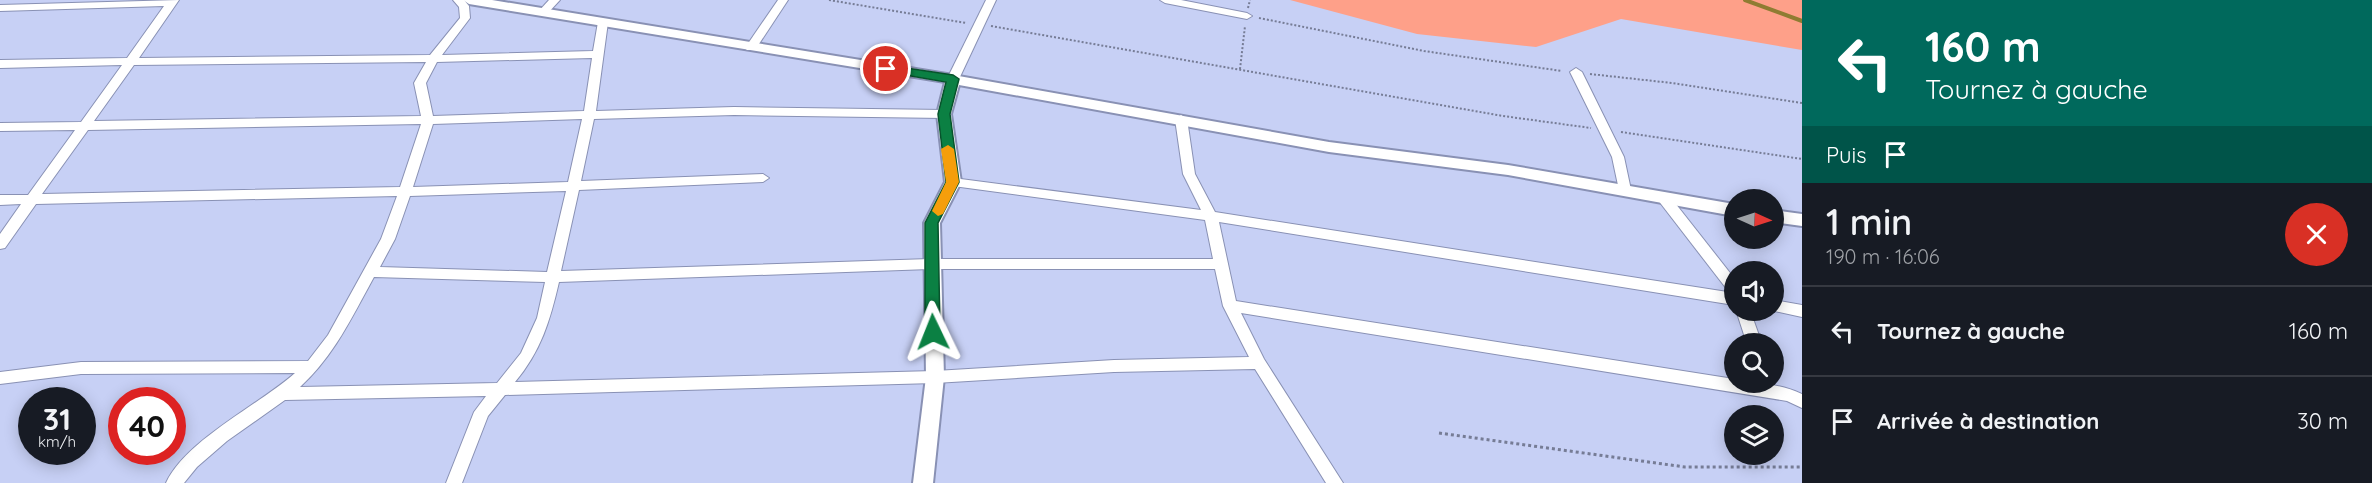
<!DOCTYPE html>
<html lang="fr">
<head>
<meta charset="utf-8">
<style>
  body { margin:0; font-family:Quicksand,sans-serif; background:#20242c; color:#f1f3f6; height:100vh; display:flex; flex-direction:column; font-size:22px; white-space:nowrap }
  * { box-sizing:border-box; margin:0 }
  p { font-size:20px; color:#9ea1a6 }
  .icon { flex:none; width:33px; height:33px; fill:none; stroke:currentColor; stroke-width:2; stroke-linecap:round; stroke-linejoin:round }
  .map { position:relative; flex:1; overflow:hidden }
  .sheet { display:flex; flex-direction:column; background:#171b24; width:570px }
  .sheet>* { flex:none }
  .banner { background:#00695c; color:#fff; overflow:hidden }
  .needle { width:39px; rotate:93deg }
  .controls { position:absolute; left:1724px; top:189px; display:grid; gap:12px }
  .controls a { display:grid; place-items:center; width:60px; height:60px; border-radius:50%; background:#171b24; box-shadow:0 3px 15px #0003; font-size:30px }
  .speed { position:absolute; left:18px; top:387px; display:flex; gap:12px; font-size:30px; font-weight:700; text-align:center }
  .speed>* { display:grid; place-content:center; width:78px; height:78px; border-radius:50%; background:#171b24; box-shadow:0 3px 15px #0003; line-height:1 }
  .speed small { font-size:15px; font-weight:400 }
  .speed .limit { border:9px solid #d22; background:#fff; color:#111 }
  .pin { position:absolute; display:grid; place-items:center; width:51px; height:51px; color:#fff; margin:-26px; border:3px solid #fff; border-radius:50%; box-shadow:0 2px 6px #0007 }
  .me { position:absolute; width:66px; margin:-33px; rotate:358deg; stroke-linejoin:round; filter:drop-shadow(0 0 4px #0008) }
  .turn { display:flex; align-items:center; gap:21px; height:126px; padding:0 24px; font-size:27px }
  .turn .icon { width:78px; height:78px; stroke-width:2.5 }
  .turn b { display:block; font-size:42px; line-height:51px }
  .then { display:flex; align-items:center; height:57px; padding:0 24px; background:#0003; gap:12px; font-size:22px }
  .round { display:grid; place-items:center; flex:none; width:63px; height:63px; border-radius:32px; background:#20242c }
  .head { display:flex; align-items:center; justify-content:space-between; height:102px; padding:0 24px }
  h1 { font-size:36px; font-weight:600; line-height:45px }
  ul { padding:0; list-style:none }
  li { display:flex; align-items:center; gap:18px; height:90px; padding:0 24px; border-top:2px solid #363941 }
  li div { flex:1 }
  li b { display:block; font-size:22px }
  li em { font-style:normal }
  main { display:flex; flex:1; min-height:0 }
  .map>svg:first-child { display:block }
</style>
</head>
<body>
<main>
<div class="map">
<svg width="1802" height="483" viewBox="0 0 1802 483">
  <rect width="100%" height="100%" fill="#c7d0f5"/>
  <!-- green -->
  <path fill="#fea089" d="M1290 0H1802V50L1621 19 1536 47 1417 34Z"/>
  <g fill="none" stroke-linecap="round" stroke-linejoin="round">
    <!-- stream -->
    <path stroke="#8f7c32" stroke-width="4" d="M1745 0 1802 21"/>
    <defs>
      <g id="minor">
        <path d="M179 0 139 58 430 55 460 18 459 7 453 0H464L469 6 470 18 442 55 593 51 598 22 599 20H607L608 22 596 111 734 107 944 110 950 114 944 118 734 115 594 119 581 181 763 174 769 178 763 182 579 190 561 271 930 259H1213L1205 220 953 186 947 182 953 178 1201 210 1183 174 1175 119 1181 115 1187 119 1195 174 1215 212 1734 293V305L1219 222 1236 301 1734 379V382C1757 382 1781 384 1802 394V408L1787 401 1241 313 1264 359 1343 483H1326L1255 369 1114 372 935 383 505 395 488 416 462 483H446L474 412 486 396 285 400 227 441 197 467 184 483H166C186 440 259 405 295 373L81 374 0 384V372L81 362 308 361 328 335 381 239 397 196 36 204 5 248 0 249V234L21 204 0 205V195H28L75 130 0 131V123L81 122 122 65 0 68V60L127 58 164 6 0 11V5ZM592 58 584 111 433 116 426 83 437 62ZM426 62 414 83 421 116 94 121 134 65ZM582 119 568 182 413 187 433 124ZM421 124 400 187 42 194 88 130ZM566 191 547 272 380 267 395 239 410 196ZM930 269H1215L1223 306 1249 357 1114 360 935 371 515 382C541 351 550 321 559 282ZM374 277 545 282 537 318 521 353 497 383 300 387C334 356 352 317 374 277Z"/>
        <path d="M549 0H560L547 14H539L538 12Z"/>
        <path d="M778 0H788L755 50H747L745 48Z"/>
        <path d="M986 0H996L959 79 957 82H949L947 79Z"/>
        <path d="M1160 0H1181L1247 13 1252 16 1247 19 1165 3Z"/>
        <path d="M1576 68 1582 72 1624 157 1631 190 1630 193 1625 195 1619 190 1612 157 1570 72Z"/>
        <path d="M1663 192 1668 194 1734 278V293L1729 292 1658 200 1657 197 1658 194Z"/>
        <path d="M1773 300 1802 305V317L1770 310H1773Z"/>
        <path d="M1736 310H1750L1762 344H1747Z"/>
      </g>
      <g id="tertiary">
        <path d="M463 0H492L953 75 1329 142 1508 165 1734 204V216L1508 175 1329 152 959 85 951 114 961 182 940 223 944 377 933 483H913L926 377 924 223 945 182 937 114 945 82 469 4Z"/>
        <path d="M1773 210 1802 214V226L1773 222Z"/>
      </g>
    </defs>
    <!-- minor casing -->
    <use href="#minor" stroke="#8991b4" stroke-width="2"/>
    <!-- tertiary casing -->
    <use href="#tertiary" stroke="#8991b4" stroke-width="4"/>
    <!-- path-far1 -->
    <g stroke="#767c95" stroke-width="2" stroke-dasharray="2 2" stroke-linecap="butt">
      <path d="M829 0 966 23"/>
      <path d="M1248 8 1250 0"/>
      <path d="M1259 18 1424 51 1562 71"/>
      <path d="M991 26 1503 116 1591 128"/>
      <path d="M1240 69 1245 26"/>
      <path d="M1590 74 1672 83 1802 103"/>
      <path d="M1621 132 1802 159"/>
    </g>
    <!-- path -->
    <path stroke="#767c95" stroke-width="3" stroke-dasharray="3 3" stroke-linecap="butt" d="M1439 433 1685 467H1802"/>
    <!-- minor -->
    <use href="#minor" fill="#fff" fill-rule="evenodd"/>
    <!-- tertiary -->
    <use href="#tertiary" fill="#fff" fill-rule="evenodd"/>
  </g>
  <!-- route -->
  <path fill="#0b8043" stroke="#07532c" stroke-width="1.5" d="M886 65 953 75 959 79 950 114 959 182 938 223 940 332 933 338 925 332V223L946 182 938 114 946 82 882 71 880 69Z"/>
  <!-- slow -->
  <path fill="#f59e0b" d="M948 145 954 149 959 182 943 214 938 216 932 211 946 182 941 149Z"/>
</svg>
<div class="controls">
<a><svg class="needle" viewBox="-14 -14 28 28"><path d="M0-13l5 13h-10z" fill="#e53935"/><path d="M0 13l5-13h-10z" fill="#9ea1a6"/></svg></a>
<a><svg class="icon" aria-label="sound" viewBox="0 0 24 24"><path d="M4 9h4l5-4v14l-5-4H4zM17 9q2 3 0 6"/></svg></a>
<a><svg class="icon" aria-label="search" viewBox="0 0 24 24"><circle cx="10" cy="10" r="6"/><path d="M15 15l6 6"/></svg></a>
<a><svg class="icon" aria-label="layers" viewBox="0 0 24 24"><path d="M12 4l9 5-9 5-9-5zM3 14l9 5 9-5"/></svg></a>
</div>
<div class="speed"><div>31<small>km/h</small></div><div class="limit">40</div></div>
<div class="pin" style="left:886px;top:69px;background:#d93025"><svg class="icon" aria-label="arrive" viewBox="0 0 24 24"><path d="M6 21V4h12l-3 4 3 4H6"/></svg></div>
<svg class="me" style="left:933px;top:332px" viewBox="-20 -20 40 40"><path d="M0-17L14 15 0 8-14 15z" fill="#0b8043" stroke="#fff" stroke-width="4"/></svg>
</div>
<section class="sheet">
<div class="banner">
<div class="turn"><svg class="icon" aria-label="left" viewBox="0 0 24 24"><path d="M17 20v-9H6M10 6l-5 5 5 5"/></svg><div><b>160 m</b>Tournez à gauche</div></div>
<div class="then">Puis<svg class="icon" aria-label="arrive" viewBox="0 0 24 24"><path d="M6 21V4h12l-3 4 3 4H6"/></svg></div>
</div>
<div class="head"><div><h1>1 min</h1><p>190 m · 16:06</p></div><a class="round" style="background:#d93025;color:#fff"><svg class="icon" aria-label="close" viewBox="0 0 24 24"><path d="M6 6l12 12M18 6L6 18"/></svg></a></div>
<ul>
<li><svg class="icon" aria-label="left" viewBox="0 0 24 24"><path d="M17 20v-9H6M10 6l-5 5 5 5"/></svg><div><b>Tournez à gauche</b></div><em>160 m</em></li>
<li><svg class="icon" aria-label="arrive" viewBox="0 0 24 24"><path d="M6 21V4h12l-3 4 3 4H6"/></svg><div><b>Arrivée à destination</b></div><em>30 m</em></li>
</ul>
</section>
</main>
</body>
</html>
